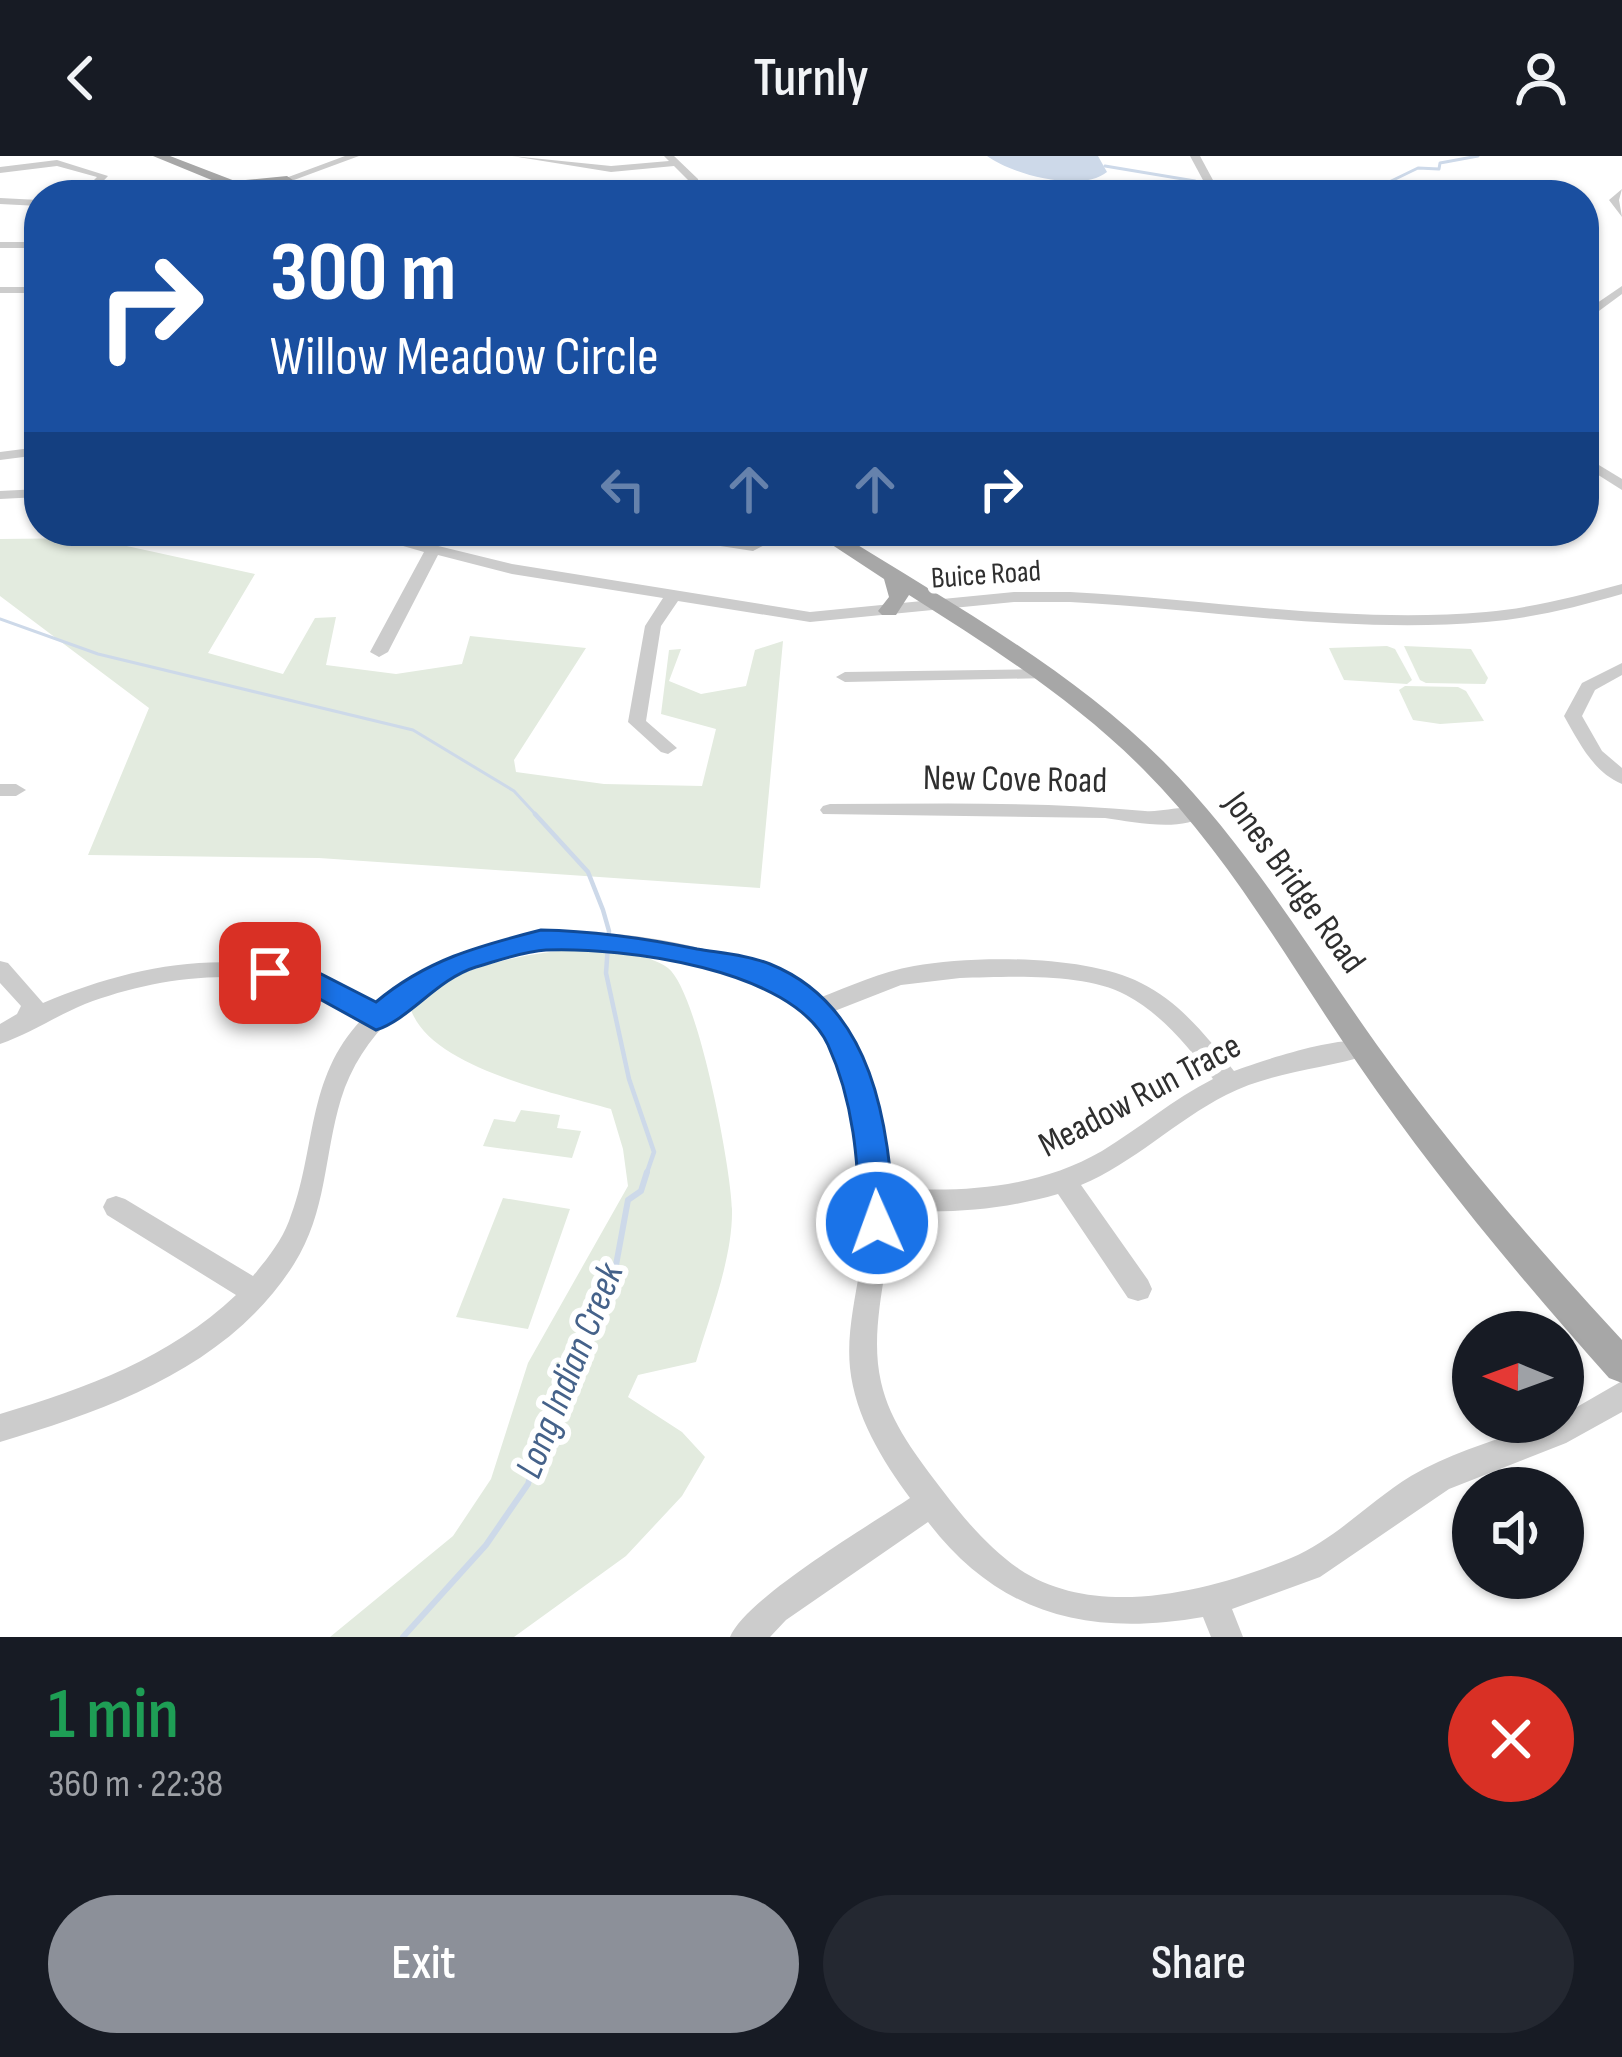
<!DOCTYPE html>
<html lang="en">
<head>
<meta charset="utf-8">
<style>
  body { margin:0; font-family:"Sofia Sans Condensed",sans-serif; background:#242831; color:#f1f3f6; height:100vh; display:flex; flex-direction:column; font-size:45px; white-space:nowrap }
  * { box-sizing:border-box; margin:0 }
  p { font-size:39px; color:#9ea1a6 }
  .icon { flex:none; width:66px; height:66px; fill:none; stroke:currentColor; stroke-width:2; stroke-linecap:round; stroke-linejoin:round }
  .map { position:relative; height:1481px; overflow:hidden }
  .sheet { display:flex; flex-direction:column; background:#171b24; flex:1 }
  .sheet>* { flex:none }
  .hud { position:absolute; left:24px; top:24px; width:1575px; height:366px; border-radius:48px; box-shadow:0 3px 9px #0004; background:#1a4fa0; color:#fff; overflow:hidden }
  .needle { width:78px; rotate:271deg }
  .fabs { position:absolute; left:1452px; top:1155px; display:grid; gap:24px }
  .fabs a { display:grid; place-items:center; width:132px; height:132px; border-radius:50%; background:#171b24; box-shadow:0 3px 9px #0004; font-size:60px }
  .pin { position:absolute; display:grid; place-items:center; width:102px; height:102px; color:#fff; margin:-51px; border-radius:24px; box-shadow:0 6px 18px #0006 }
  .me { position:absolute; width:132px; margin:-66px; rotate:358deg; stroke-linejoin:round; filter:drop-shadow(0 0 9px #0008) }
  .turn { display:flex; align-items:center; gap:42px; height:252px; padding:0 48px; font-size:54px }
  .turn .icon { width:156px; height:156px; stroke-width:2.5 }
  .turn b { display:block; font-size:84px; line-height:102px }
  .lanes { display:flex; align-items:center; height:114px; padding:0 48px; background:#0003; justify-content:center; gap:60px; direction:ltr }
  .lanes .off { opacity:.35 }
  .round { display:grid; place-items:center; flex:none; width:126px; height:126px; border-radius:63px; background:#242831 }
  .overview { display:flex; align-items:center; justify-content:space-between; height:204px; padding:0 48px }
  h1 { font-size:72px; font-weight:600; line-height:90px; color:#1e9e55 }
  .cta { display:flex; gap:24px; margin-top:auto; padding:24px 48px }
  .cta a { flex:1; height:138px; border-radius:72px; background:#8c9099; color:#fff; font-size:48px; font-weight:600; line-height:138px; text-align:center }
  .cta a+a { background:#242831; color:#f1f3f6 }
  header { display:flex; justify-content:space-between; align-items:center; height:156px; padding:0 48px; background:#171b24; font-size:54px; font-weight:600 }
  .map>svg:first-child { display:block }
</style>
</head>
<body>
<header><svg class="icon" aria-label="back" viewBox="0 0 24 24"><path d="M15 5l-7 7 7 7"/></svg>Turnly<svg class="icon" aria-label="person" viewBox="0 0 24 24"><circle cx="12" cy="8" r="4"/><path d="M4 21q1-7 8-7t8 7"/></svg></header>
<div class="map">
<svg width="1622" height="1481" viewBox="0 0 1622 1481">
  <rect width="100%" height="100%" fill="#fff"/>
  <!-- green -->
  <g fill="#e3ebdf">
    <path d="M90 382 255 418 208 497 283 518 315 462 336 461 326 509 396 518 462 508 470 480 586 492 514 604 516 616 604 628 702 630 716 573 661 558 669 494 681 493 669 525 701 538 746 530 755 494 783 485 760 732 319 702 88 699 149 552 0 440V383Z"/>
    <path d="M1387 490 1395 493 1412 524 1407 528 1344 524 1329 492Z"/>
    <path d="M1404 490 1471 493 1488 522 1485 528 1426 527 1420 524Z"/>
    <path d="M1405 530 1458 531 1466 535 1484 565 1440 568 1413 564 1399 534Z"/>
    <path d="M587 792C611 796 648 797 668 812 698 836 731 1011 732 1053 733 1102 710 1159 696 1206L638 1219 628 1241 682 1276 705 1301 682 1340 626 1400 514 1481H330L453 1380 491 1323 528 1207 628 1030 623 993 611 953C556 937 420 910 409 846 464 808 521 798 587 792Z"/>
    <path d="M521 954 560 959 557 972 581 975 572 1002 483 990 494 963 515 966Z"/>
    <path d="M503 1042 570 1053 528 1173 456 1161Z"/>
  </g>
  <!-- water -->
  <path fill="#cdd9e9" d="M987 0H1098L1107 16C1081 37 1013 19 987 0Z"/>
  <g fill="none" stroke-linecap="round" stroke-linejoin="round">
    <!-- stream-far2 -->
    <g stroke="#cdd9e9" stroke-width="3">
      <path d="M1105 10 1195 25"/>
      <path d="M1323 31 1363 32 1385 28 1418 12 1439 13 1440 7 1478 0"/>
      <path d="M0 463 98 498 413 574 514 635 538 661"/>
    </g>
    <!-- stream-far1 -->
    <path stroke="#cdd9e9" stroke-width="4.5" d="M535 658 588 716 603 754 609 775 606 817 629 923 654 996 646 1019"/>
    <!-- stream -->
    <path stroke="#cdd9e9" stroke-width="6" d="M403 1481 486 1389 528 1328 554 1240 614 1120 628 1044 641 1035 647 1016"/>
    <!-- minor -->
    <g fill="#ccc" fill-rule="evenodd">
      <path d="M345 0H359L256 38 248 36Z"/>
      <path d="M512 0 611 10 669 5 664 0H674L698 23 700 32 692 39H681L690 31V26L674 10 611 16Z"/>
      <path d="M1190 0H1200L1221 39H1211Z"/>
      <path d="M57 4 108 20 90 39H79L97 21 57 10 0 17V11Z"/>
      <path d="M1622 33 1619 44 1622 61 1609 44Z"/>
      <path d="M474 36 504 39H469Z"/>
      <path d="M0 42 39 44V50L0 48Z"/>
      <rect x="0" y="86" width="39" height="6"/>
      <path d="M1622 130V138L1584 166V156Z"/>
      <rect x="0" y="131" width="39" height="6"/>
      <path d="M39 291V299L0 304V296Z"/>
      <path d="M1584 300 1622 323V334L1584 310Z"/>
      <path d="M39 333V341L0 343V335Z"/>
      <path d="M351 375H377L512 408 810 456 1014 436H1070C1208 443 1348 468 1486 456 1533 452 1577 440 1622 428V438C1577 451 1533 462 1486 466 1348 478 1208 453 1070 446H1014L810 466 678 445 661 470 646 565 677 592 668 598 661 596 628 566 645 470 663 442 512 418 438 399 388 496 379 501 370 496 424 396Z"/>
      <path d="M647 375H685L751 385 772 375H792L753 395 655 380Z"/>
      <path d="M1622 507V519L1595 534 1582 560 1602 595 1622 612V628C1593 616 1579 586 1564 560L1582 527Z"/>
      <path d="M1043 513 1049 514V522L845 526 836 521 845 516Z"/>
      <path d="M0 628H16L26 634 16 640H0Z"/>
      <path d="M830 648C935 648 1041 645 1145 655 1165 657 1192 645 1207 658 1182 677 1135 666 1105 662L823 658 820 654 823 650Z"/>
      <path d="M558 775C649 776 741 793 819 842 850 830 881 816 914 810 975 799 1086 799 1141 827 1180 846 1208 882 1234 915 1264 904 1342 878 1371 886L1375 892 1371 898C1323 914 1272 915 1226 939 1175 965 1134 1007 1081 1029L1148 1124 1152 1133 1148 1142 1138 1145 1128 1142 1058 1038C1003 1054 948 1058 891 1054 891 1111 868 1169 881 1226 890 1267 918 1302 943 1335 965 1364 989 1392 1019 1413 1097 1465 1211 1435 1291 1402 1336 1383 1370 1345 1411 1320 1453 1295 1501 1283 1546 1266H1563V1259L1622 1225V1256L1566 1287 1449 1333 1320 1421 1232 1453 1243 1481H1211L1203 1461C1089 1481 999 1459 928 1366L786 1464 770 1481H730C746 1442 870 1369 910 1342 882 1304 855 1260 850 1212 846 1172 858 1134 862 1095 871 1019 868 912 806 857 777 832 736 817 700 808 633 792 561 782 494 802 425 822 362 874 341 943 324 999 327 1056 294 1108 230 1210 111 1253 0 1286V1258C87 1232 169 1202 236 1139L107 1059 103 1051 107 1043 116 1040 125 1043 253 1120C267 1103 281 1086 289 1065 317 994 305 923 362 863 287 803 169 816 85 848 56 860 29 878 0 888V868L17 858 21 850 0 827V805L8 807 43 847C130 810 225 791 317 821 338 828 358 835 376 848 428 803 490 783 558 775ZM960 822C1008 821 1083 816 1126 839 1162 858 1189 892 1213 923 1173 943 1140 972 1102 995 1038 1032 963 1037 891 1032 887 971 876 901 832 856L901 829Z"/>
    </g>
    <!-- major -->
    <g fill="#a7a7a7" fill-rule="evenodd">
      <path d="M153 0H170L235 25 287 20 293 24 249 31 265 39H248Z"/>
      <path d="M811 375H835C947 445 1068 511 1163 605 1247 689 1308 792 1377 889 1452 993 1535 1090 1622 1184V1227L1609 1222C1520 1122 1434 1019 1358 908 1289 808 1230 700 1143 613 1074 544 991 491 909 439L896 459H882L878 455 889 441 884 423Z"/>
    </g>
  </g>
  <!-- route -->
  <path fill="#1a73e8" stroke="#114b97" stroke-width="3" d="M541 774C595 775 644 782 697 793 720 797 748 799 770 808 874 850 889 969 894 1067L889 1078 877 1082 865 1078 860 1067C858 1006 854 946 828 889 793 812 622 791 546 794 524 795 497 805 476 811 437 823 410 863 376 874L305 835 260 824 256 817 270 806 321 818 376 846C426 804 478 790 541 774Z"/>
  <g text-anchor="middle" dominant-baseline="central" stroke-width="12" stroke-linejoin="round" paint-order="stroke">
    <!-- far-street labels -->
    <g font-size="30" fill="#2f2f2f" stroke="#fff">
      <text transform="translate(986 419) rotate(-4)">Buice Road</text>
    </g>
    <!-- street labels -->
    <g font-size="36" fill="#2f2f2f" stroke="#fff">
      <text transform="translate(1015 624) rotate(1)">New Cove Road</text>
      <text transform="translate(1294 727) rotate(54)">Jones Bridge Road</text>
      <text transform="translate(1140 940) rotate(-28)">Meadow Run Trace</text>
    </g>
    <!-- water labels -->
    <g font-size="39" font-style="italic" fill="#45628a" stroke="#fff">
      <text transform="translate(570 1215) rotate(-68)">Long Indian Creek</text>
    </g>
  </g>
</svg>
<div class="fabs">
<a><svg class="needle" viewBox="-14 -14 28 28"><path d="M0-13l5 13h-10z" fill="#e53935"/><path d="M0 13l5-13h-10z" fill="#9ea1a6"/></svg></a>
<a><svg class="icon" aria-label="sound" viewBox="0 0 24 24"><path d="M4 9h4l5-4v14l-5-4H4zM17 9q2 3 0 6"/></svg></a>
</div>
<div class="pin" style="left:270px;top:817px;background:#d93025"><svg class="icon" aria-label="arrive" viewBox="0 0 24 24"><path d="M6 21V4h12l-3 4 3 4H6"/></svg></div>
<svg class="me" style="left:877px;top:1067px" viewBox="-20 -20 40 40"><circle r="17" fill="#1a73e8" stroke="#fff" stroke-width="3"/><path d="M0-11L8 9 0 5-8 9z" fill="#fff"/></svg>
<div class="hud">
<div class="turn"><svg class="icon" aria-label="right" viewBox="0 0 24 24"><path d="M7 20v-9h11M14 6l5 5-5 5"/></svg><div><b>300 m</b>Willow Meadow Circle</div></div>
<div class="lanes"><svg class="icon off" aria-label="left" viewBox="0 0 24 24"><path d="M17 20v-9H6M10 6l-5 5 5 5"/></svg><svg class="icon off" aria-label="ahead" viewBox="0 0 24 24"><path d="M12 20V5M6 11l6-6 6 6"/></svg><svg class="icon off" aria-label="ahead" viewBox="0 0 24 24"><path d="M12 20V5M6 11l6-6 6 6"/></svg><svg class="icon" aria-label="right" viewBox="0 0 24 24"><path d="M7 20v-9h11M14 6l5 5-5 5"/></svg></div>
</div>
</div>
<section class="sheet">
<div class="overview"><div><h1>1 min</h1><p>360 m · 22:38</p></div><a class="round" style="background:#d93025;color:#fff"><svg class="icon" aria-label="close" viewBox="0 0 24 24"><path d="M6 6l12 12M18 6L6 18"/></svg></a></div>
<div class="cta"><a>Exit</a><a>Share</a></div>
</section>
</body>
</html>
